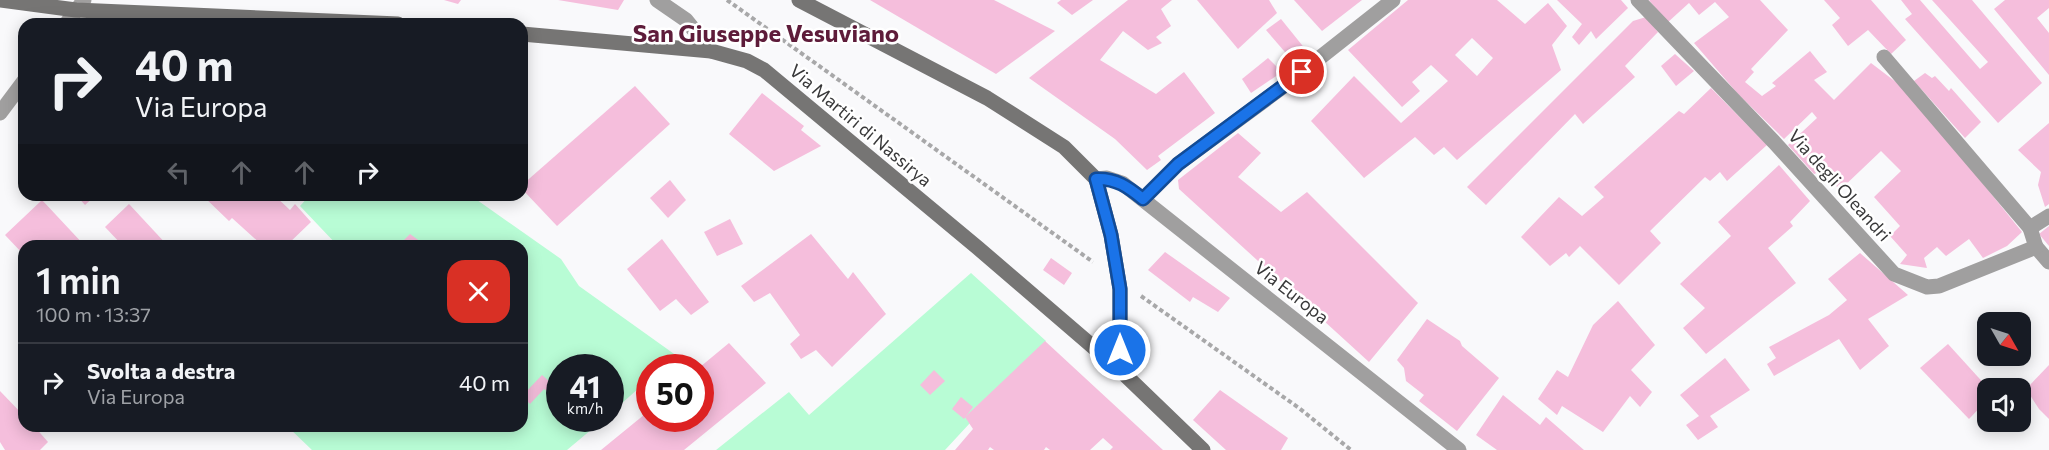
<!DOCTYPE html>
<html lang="it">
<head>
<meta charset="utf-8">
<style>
  body { margin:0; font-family:Commissioner,sans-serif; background:#242831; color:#f1f3f6; height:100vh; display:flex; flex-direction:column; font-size:22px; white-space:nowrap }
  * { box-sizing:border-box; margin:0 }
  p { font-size:20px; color:#9ea1a6 }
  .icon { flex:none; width:33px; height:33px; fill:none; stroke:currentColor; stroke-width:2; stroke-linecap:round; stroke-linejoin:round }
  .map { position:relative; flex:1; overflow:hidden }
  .side { position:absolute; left:18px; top:240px; width:510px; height:192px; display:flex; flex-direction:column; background:#171b24; border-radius:18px; box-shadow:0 3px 15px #0003 }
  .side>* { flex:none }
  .top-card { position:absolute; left:18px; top:18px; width:510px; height:183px; border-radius:18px; box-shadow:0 3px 15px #0003; background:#171b24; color:#f1f3f6; overflow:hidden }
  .needle { width:39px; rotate:129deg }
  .tools { position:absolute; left:1977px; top:312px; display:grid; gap:12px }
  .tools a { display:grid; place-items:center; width:54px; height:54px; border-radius:12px; background:#171b24; box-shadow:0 3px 15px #0003; font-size:30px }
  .speed { position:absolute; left:546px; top:354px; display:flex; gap:12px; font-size:30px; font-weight:700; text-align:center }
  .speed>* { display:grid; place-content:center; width:78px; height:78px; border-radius:50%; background:#171b24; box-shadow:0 3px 15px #0003; line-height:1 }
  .speed small { font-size:15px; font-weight:400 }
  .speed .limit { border:9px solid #d22; background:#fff; color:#111 }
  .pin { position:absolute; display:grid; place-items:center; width:51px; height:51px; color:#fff; margin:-26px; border:3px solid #fff; border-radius:50%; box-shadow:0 2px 6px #0007 }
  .me { position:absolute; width:66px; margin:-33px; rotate:0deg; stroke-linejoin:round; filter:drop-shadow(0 0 4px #0008) }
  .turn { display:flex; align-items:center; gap:21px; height:126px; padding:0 18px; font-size:27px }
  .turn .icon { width:78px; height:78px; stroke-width:2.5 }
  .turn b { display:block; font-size:42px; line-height:51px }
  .lanes { display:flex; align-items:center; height:57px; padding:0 18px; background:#0003; justify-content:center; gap:30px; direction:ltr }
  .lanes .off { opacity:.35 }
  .round { display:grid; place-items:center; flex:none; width:63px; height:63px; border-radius:18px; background:#242831 }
  .summary { display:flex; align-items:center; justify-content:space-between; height:102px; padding:0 18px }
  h1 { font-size:36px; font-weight:600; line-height:45px }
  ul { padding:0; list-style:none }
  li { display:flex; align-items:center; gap:18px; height:78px; padding:0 18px; border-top:2px solid #363941 }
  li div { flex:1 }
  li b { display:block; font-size:22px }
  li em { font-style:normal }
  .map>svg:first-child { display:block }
</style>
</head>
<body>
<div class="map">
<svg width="2049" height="450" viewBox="0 0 2049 450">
  <rect width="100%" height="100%" fill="#f9f9fb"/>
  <!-- green -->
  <g fill="#b8fcd5">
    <path d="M310 195H470L561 259 579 286 677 356 663 367 650 368 649 379 611 413 610 368H560V418L604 419 567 450H312L287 426H522V246H338L300 206Z"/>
    <path d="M971 273 1046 341 945 450H716L789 392 809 415Z"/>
  </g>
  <!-- building -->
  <g fill="#f5bedc" fill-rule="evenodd">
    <path d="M444 0H461L458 4Z"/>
    <path d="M558 0H624L618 10Z"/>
    <path d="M870 0H994L1055 31 996 74Z"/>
    <path d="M1061 0H1093L1072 15 1057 3Z"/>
    <path d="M1128 0H1172L1161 9 1171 26 1156 37 1162 43 1148 50 1123 31 1100 60 1156 94 1184 72 1215 113 1158 156 1161 160 1147 170 1115 139 1029 78Z"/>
    <path d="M1197 0H1269L1277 13 1238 49Z"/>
    <path d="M1294 0H1362L1322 31Z"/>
    <path d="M1408 0H1497L1525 24 1548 3 1567 26 1552 45 1561 70 1457 160 1444 147 1434 155 1415 137 1364 178 1311 121 1354 76 1401 123 1448 81 1431 65 1412 82 1420 91 1402 107 1348 50ZM1472 38 1493 58 1477 76 1455 55Z"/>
    <path d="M1557 0H1621L1628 8 1596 39 1591 31 1579 45 1572 37 1582 24Z"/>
    <path d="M1649 0H1760L1788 30 1751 69 1754 72 1745 82 1762 96 1776 86 1772 83 1810 51 1827 72 1814 80 1834 100 1871 63 1909 92 2022 232 2007 246 1983 258 1969 239 1946 256 1937 247 1924 258 1927 268 1900 264 1907 255 1890 236 1900 226 1874 197 1901 171 1881 151 1840 190 1822 171 1814 174 1788 145 1817 118 1812 112 1784 139 1738 94 1694 43 1729 17 1715 2 1699 15 1689 3 1667 23Z"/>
    <path d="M1824 0H1871L1906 40 1891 54 1868 30 1848 46 1832 25 1840 18Z"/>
    <path d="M1901 0H1920L1980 69 1988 62 1932 0H1972L2042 83 1998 123 1905 19 1912 14Z"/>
    <path d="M2005 0H2049V8L2037 18 2049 33V75L1994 9Z"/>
    <path d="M1646 17 1658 32 1625 66 1635 77 1583 124 1575 114 1486 205 1467 187 1633 21Z"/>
    <path d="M1281 19 1306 50 1291 59 1266 30Z"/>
    <path d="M1675 54 1694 71 1676 86 1661 66Z"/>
    <path d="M1268 58 1282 72 1251 93 1242 79Z"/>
    <path d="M1925 73 1932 78 1935 76 1949 91 1951 88 1981 122 1965 138 1914 81Z"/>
    <path d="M635 86 670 124 557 226 522 189V185Z"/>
    <path d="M1711 88 1767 145 1727 181 1720 172 1710 181 1705 177 1650 231 1661 243 1619 285 1580 246 1569 257 1566 253 1550 266 1521 237 1559 197 1582 216 1604 197 1594 187 1679 111 1684 114Z"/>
    <path d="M762 93 804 126 801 130 821 146 774 171 729 134Z"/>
    <path d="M2049 123V204L2045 207 2038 185 2041 172 2018 150Z"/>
    <path d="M1238 133 1261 153 1238 177 1281 212 1307 192 1418 303 1369 362 1179 189 1178 180Z"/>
    <path d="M1779 165 1810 201 1790 222 1793 226 1768 248 1796 283 1706 354 1683 328 1705 308 1680 284 1731 236 1718 222Z"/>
    <path d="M670 180 686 200 668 218 650 198Z"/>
    <path d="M76 195H96L85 205Z"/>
    <path d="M202 195H274L290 210 295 204 311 222 286 246H263L232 218 229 221Z"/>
    <path d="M42 200 85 246H24V255L5 235Z"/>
    <path d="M129 204 168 246H123L105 227Z"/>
    <path d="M730 219 743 244 717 256 704 232Z"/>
    <path d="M2049 226V246L2039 234Z"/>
    <path d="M410 234 421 242 417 246H398Z"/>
    <path d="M811 234 848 279 853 272 886 314 832 367 816 350 801 359 790 344 800 335 770 293 754 302 741 286Z"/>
    <path d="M662 239 709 302 691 315 676 299 660 311 627 269Z"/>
    <path d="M1165 252 1230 298 1218 312 1193 297 1190 302 1148 270Z"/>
    <path d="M1860 253 1908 295 1868 319 1889 346 1860 370 1839 339 1774 376 1767 364 1776 358 1769 347 1829 315 1847 300 1828 279Z"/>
    <path d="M1051 258 1072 273 1064 285 1043 270Z"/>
    <path d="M1618 301 1655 345 1631 370 1652 392 1640 407 1630 396 1603 432 1562 406 1557 415 1538 399 1557 370 1568 377 1593 325Z"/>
    <path d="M1427 319 1460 341 1462 346 1499 378 1457 431 1419 401 1424 395 1406 381 1404 368 1397 360Z"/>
    <path d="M1045 341 1163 450H1110L1113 447 1103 438 1090 450H1050L1046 447 1044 450H994L990 447 988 450H955L973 429 965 417Z"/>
    <path d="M729 343 766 383 684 450H601L650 410V418H700V367Z"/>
    <path d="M1948 344 1988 388V399L1969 419 1920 368Z"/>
    <path d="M1725 358 1750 390 1710 416 1718 427 1698 440 1686 425 1699 416 1680 395Z"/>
    <path d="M2049 365V419L2039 409 2026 389Z"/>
    <path d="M934 370 945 381 930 395 920 385Z"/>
    <path d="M555 374 560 379V389L554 396 544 389 530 404 522 396 542 375 550 382Z"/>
    <path d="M1220 390 1288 438 1281 450H1226L1193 420Z"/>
    <path d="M0 391 24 416V426H34L48 442 40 450H5L0 442Z"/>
    <path d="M1503 395 1540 425 1546 417 1584 450H1497L1476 435Z"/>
    <path d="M961 397 973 407 964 419 952 409Z"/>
  </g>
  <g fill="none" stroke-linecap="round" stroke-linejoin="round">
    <!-- path -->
    <g stroke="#a8a8a9" stroke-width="4" stroke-dasharray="4.5 3" stroke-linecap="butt">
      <path d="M727 0 1093 262"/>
      <path d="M1141 296 1299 408 1351 450"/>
    </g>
    <!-- street -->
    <g stroke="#a09f9f" stroke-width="15">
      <path d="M657 0 686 20 711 51"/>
      <path d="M1638 0 1774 142 1894 274 1927 287 1939 286 2036 247 2049 262"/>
      <path d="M66 24 84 0"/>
      <path d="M1884 57 2030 228 2036 247"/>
      <path d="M0 113 24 81"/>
      <path d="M1096 179 1107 178 1122 183 1459 450"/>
      <path d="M1143 199 1178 164 1284 86 1393 0"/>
      <path d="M2030 228 2049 216"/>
    </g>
    <!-- secondary -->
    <g stroke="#767574" stroke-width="15">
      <path d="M0 0 76 10 398 24"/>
      <path d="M799 0 987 98 1064 147 1096 179 1111 235 1120 289V370"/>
      <path d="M522 34 711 51 747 61 764 70 978 248 1120 370 1203 450"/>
    </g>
  </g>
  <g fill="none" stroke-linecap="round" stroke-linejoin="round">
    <defs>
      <path id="route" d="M1120 350V289L1111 235 1096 179C1116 178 1128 187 1143 199L1178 164 1302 72"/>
    </defs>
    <!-- route casing -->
    <use href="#route" stroke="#114b97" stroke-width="15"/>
    <!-- route -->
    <use href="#route" stroke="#1a73e8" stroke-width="10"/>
  </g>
  <g text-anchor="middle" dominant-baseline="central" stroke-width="5" stroke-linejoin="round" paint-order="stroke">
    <!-- street labels -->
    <g font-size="18" fill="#383839" stroke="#fff">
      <text transform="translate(861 125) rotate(40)">Via Martiri di Nassirya</text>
      <text transform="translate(1840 185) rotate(48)">Via degli Oleandri</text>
      <text transform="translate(1292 292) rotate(38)">Via Europa</text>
    </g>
    <!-- district labels -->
    <g font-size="24" font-weight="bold" fill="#5e1c3a" stroke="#fff">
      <text x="766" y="32">San Giuseppe Vesuviano</text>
    </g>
  </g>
</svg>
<div class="tools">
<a><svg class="needle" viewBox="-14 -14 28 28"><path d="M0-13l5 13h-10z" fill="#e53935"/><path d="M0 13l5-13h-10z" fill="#9ea1a6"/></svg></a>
<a><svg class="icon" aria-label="sound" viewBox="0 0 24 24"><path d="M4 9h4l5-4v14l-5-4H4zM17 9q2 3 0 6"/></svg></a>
</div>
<div class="speed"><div>41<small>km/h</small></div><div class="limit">50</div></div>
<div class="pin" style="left:1302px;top:72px;background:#d93025"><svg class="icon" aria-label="arrive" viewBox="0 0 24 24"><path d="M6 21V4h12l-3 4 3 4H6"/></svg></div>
<svg class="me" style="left:1120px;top:350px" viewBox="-20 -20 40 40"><circle r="17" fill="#1a73e8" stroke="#fff" stroke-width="3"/><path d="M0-11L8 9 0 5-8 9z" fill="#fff"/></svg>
<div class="top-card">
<div class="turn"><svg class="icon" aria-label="right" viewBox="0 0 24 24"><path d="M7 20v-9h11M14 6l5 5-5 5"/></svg><div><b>40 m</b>Via Europa</div></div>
<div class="lanes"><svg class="icon off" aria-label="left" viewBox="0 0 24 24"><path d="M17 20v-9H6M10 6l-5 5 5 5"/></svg><svg class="icon off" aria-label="ahead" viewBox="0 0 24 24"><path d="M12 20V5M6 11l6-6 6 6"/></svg><svg class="icon off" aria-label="ahead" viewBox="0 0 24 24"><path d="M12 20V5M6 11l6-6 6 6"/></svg><svg class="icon" aria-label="right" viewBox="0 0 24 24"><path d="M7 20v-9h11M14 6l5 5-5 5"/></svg></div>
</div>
<section class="side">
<div class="summary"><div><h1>1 min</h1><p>100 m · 13:37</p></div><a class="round" style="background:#d93025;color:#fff"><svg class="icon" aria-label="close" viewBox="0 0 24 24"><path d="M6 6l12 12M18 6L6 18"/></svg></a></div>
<ul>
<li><svg class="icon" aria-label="right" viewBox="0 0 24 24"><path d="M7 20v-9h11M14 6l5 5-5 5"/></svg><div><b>Svolta a destra</b><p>Via Europa</p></div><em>40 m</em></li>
</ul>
</section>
</div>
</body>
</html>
